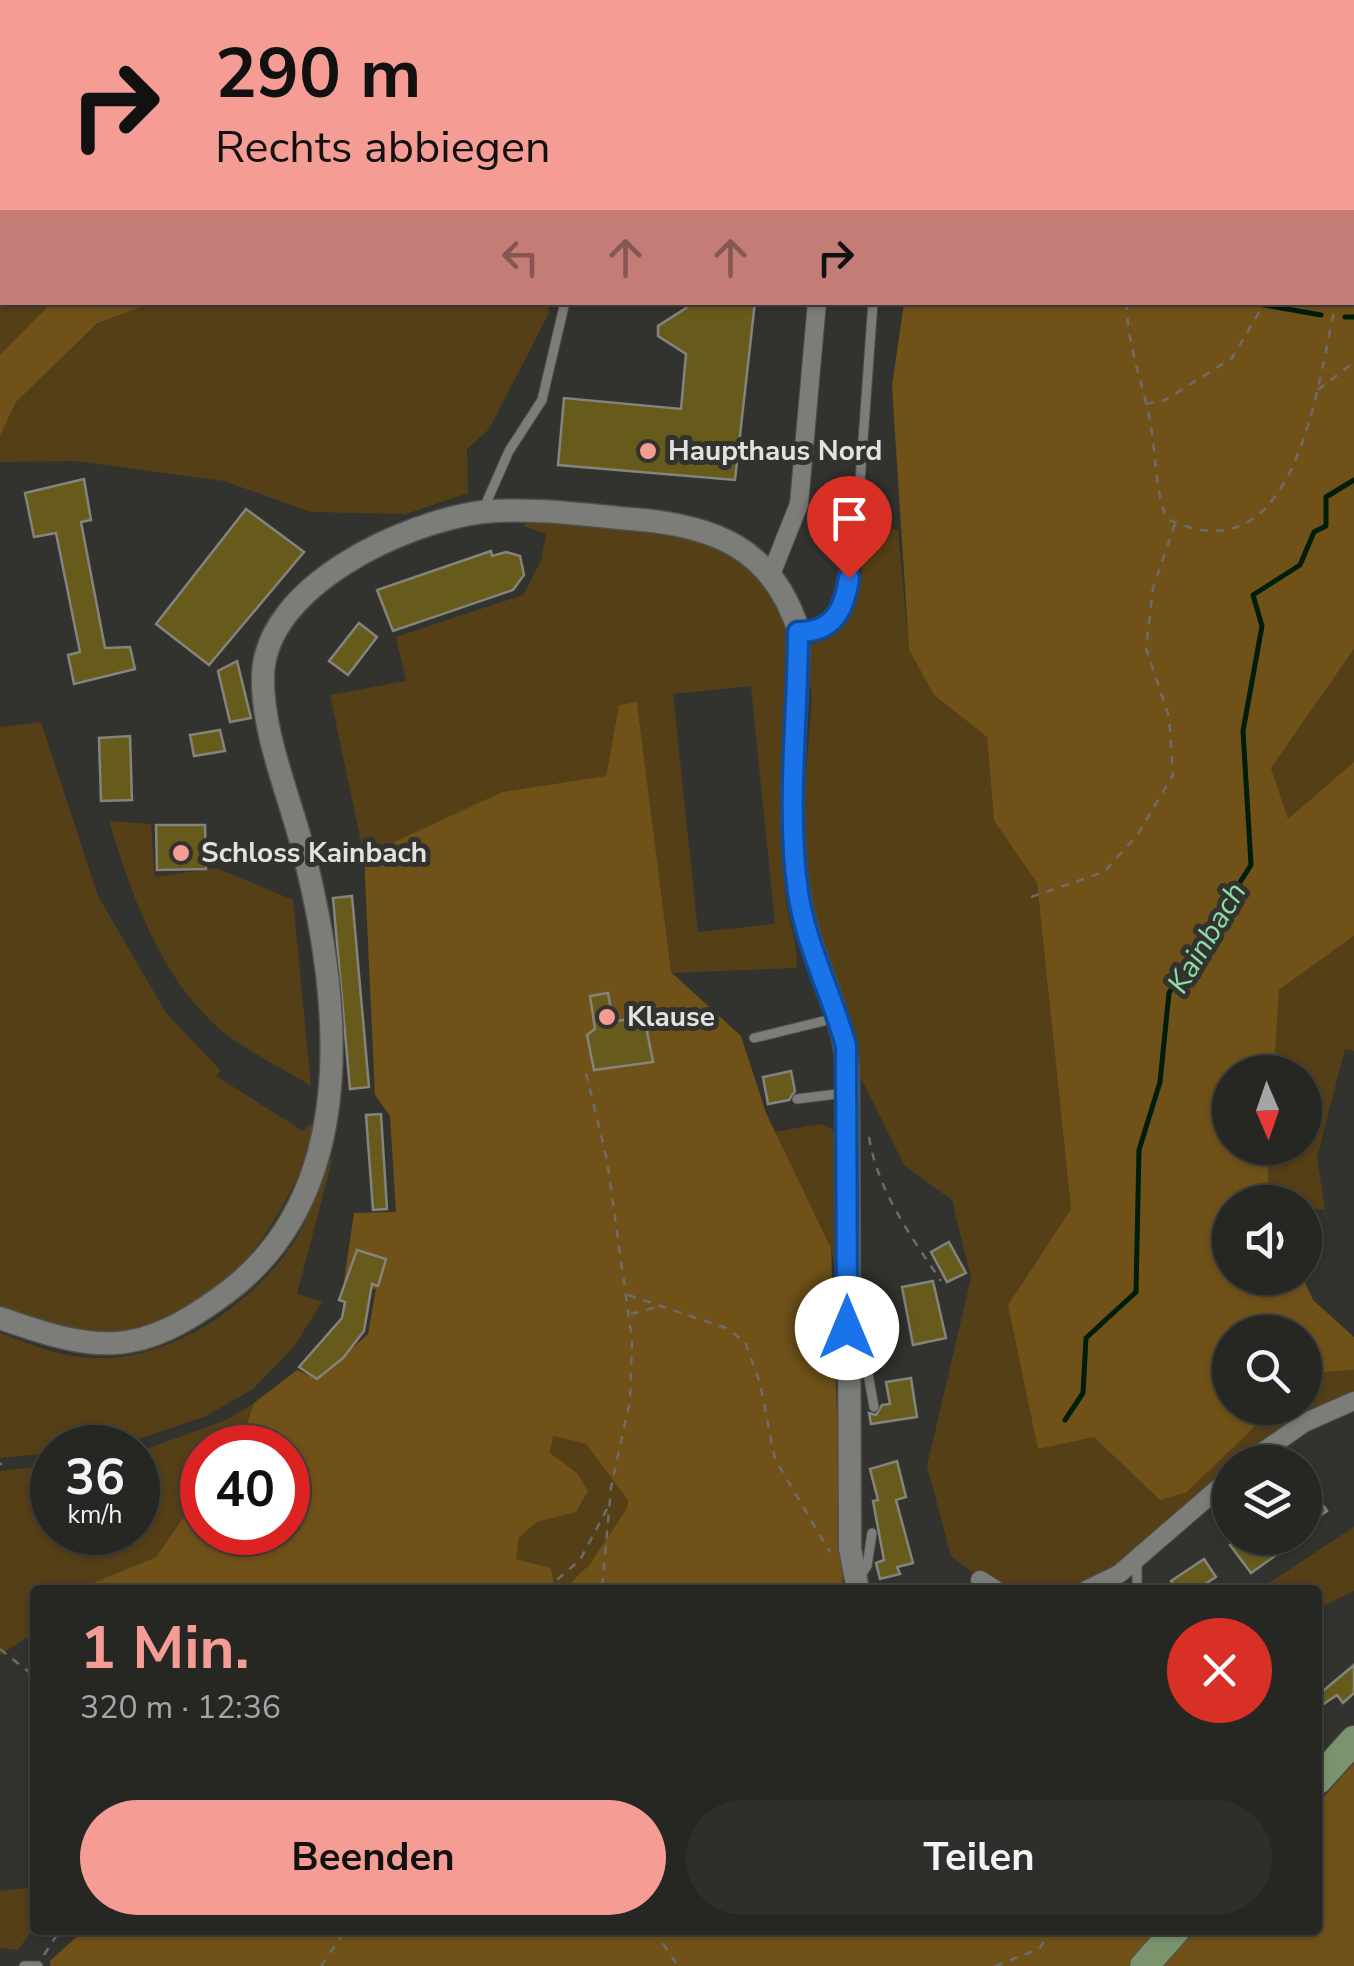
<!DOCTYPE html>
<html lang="de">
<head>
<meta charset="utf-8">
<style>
  body { margin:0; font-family:"Nunito Sans",sans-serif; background:#2e2e2b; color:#f1f3f6; height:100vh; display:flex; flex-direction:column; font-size:38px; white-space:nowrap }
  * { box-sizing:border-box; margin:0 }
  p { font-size:32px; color:#a4a5a6 }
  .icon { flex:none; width:55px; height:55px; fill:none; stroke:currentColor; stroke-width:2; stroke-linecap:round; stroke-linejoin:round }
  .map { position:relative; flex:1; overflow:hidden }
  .details { position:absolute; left:30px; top:1585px; width:1292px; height:350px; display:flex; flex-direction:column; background:#262623; border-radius:10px; box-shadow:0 2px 8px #0004,0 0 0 2px #424341 }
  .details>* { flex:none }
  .guide { position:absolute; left:0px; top:0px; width:1355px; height:305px; box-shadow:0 2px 8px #0004,0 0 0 2px #424341; background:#f59c95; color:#111; overflow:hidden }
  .needle { width:65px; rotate:178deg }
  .fabs { position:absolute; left:1212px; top:1055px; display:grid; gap:20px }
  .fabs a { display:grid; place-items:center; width:110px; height:110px; border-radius:50%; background:#262623; box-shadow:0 2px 8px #0004,0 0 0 2px #424341; font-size:50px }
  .speed { position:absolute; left:30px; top:1425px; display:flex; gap:20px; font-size:50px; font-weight:700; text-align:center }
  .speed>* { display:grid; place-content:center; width:130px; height:130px; border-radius:50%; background:#262623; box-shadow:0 2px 8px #0004,0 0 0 2px #424341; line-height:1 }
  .speed small { font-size:25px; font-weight:400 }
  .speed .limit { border:15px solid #d22; background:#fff; color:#111 }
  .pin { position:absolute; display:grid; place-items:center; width:85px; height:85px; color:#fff; margin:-102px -42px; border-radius:50% 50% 50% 0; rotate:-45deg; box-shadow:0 0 10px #0007 }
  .pin .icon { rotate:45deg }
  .me { position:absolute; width:110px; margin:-55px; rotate:0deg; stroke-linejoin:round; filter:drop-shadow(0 0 8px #0008) }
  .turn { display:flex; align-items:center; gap:35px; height:210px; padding:0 50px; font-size:45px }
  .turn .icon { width:130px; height:130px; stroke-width:2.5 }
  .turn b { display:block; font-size:70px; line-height:85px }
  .lanes { display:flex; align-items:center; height:95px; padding:0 50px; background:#0003; justify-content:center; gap:50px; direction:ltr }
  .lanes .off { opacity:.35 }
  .round { display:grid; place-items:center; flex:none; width:105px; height:105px; border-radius:52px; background:#2e2e2b }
  .head { display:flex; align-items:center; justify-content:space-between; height:170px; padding:0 50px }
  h1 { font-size:60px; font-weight:700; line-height:75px; color:#f59c95 }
  .cta { display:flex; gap:20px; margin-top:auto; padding:20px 50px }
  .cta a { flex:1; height:115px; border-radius:60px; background:#f59c95; color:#111; font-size:40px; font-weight:700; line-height:115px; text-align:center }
  .cta a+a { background:#2e2e2b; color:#f1f3f6 }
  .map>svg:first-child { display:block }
</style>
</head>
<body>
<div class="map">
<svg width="1354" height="1966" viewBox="0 0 1354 1966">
  <rect width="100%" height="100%" fill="#32332f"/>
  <!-- green -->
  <g fill="#553f17" fill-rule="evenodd">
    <path d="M0 0H369L371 2H2V302L51 303 0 355Z"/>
    <path d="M153 303H548L549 313 489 429 467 449 468 493 406 514 311 512 224 481 75 461 0 462V436L16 402 99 323Z"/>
    <path d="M527 520C617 532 778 518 791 643 797 692 786 746 785 795 785 829 782 867 786 901 789 924 799 945 796 968L671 973 637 702 619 705 606 776 502 792 364 856 330 695 406 681 396 637 523 595 541 561 546 534 524 526ZM751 686 775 924 698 932 673 694Z"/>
    <path d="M865 523 898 530 909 650 934 695 987 737 994 821 1037 883 1071 1209 1008 1305 1093 1437 1187 1492 1274 1408H1305V1378L1310 1373 1354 1370V1401L1248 1462H1230V1478L1086 1590H996L951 1556 927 1466 971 1278 952 1200 904 1165 860 1076 852 1027 835 989 804 887 803 808 812 699 806 646C869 627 860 579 865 523Z"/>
    <path d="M1354 649V762L1288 820 1271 768Z"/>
    <path d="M41 722 98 896 166 1013 221 1071 216 1076 303 1131 310 1124 317 1131C282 1227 216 1329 103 1338 79 1340 25 1316 0 1309V727Z"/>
    <path d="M109 821 151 824 155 877 216 868 293 900 311 1086C281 1067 241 1049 214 1024 158 971 131 893 109 821Z"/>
    <path d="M1354 936V1051L1345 1049 1317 1157 1325 1210 1305 1207V1202L1266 1200 1269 1148H1305V1072H1274L1279 990Z"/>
    <path d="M820 1124 847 1136V1328L831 1248 775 1132Z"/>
    <path d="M334 1153 297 1294 322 1302 293 1348 253 1389 206 1416 115 1447 52 1448V1453L0 1458V1333C34 1346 66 1359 103 1358 177 1358 260 1298 297 1237 312 1211 322 1180 334 1153Z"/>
    <path d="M254 1403 239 1447 202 1448V1491L156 1557 76 1590H35V1632L0 1655V1471L52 1465V1532H138V1452L229 1419Z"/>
    <path d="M553 1436 586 1444 628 1499 627 1508 590 1564 563 1590H555L551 1568 515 1559 518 1537 537 1522 576 1512 577 1473 550 1453Z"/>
    <path d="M1354 1527V1591L1318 1609V1590H1258Z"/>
    <path d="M35 1887V1926L18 1950 0 1948V1891Z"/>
  </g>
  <!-- forest -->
  <g fill="#705219" fill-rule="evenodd">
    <path d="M993 0H1354V649L1271 768 1288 819 1354 762V936L1279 990 1274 1072H1230V1148H1269L1267 1202H1230V1278H1303L1313 1300 1354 1337V1370L1310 1373 1305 1378V1332H1230V1408H1274L1187 1492 1160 1500 1094 1437 1038 1449 1008 1305 1071 1209 1037 883 994 821 987 737 934 695 909 650 892 386 904 303 1352 302V2Z"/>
    <path d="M51 303H153L98 323 16 402 0 436V355Z"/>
    <path d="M637 702 671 972 741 1036 766 1113 831 1248 843 1590H563L590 1564 627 1508 628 1500 586 1444 553 1436 550 1453 577 1473 588 1491 576 1512 537 1522 519 1537 516 1559 551 1568 555 1590H76L156 1557 202 1491V1532H288V1448L239 1447 254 1403 297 1370 318 1379 368 1334 376 1289 344 1281 354 1213 396 1212 390 1116 375 1095 364 856 502 792 606 776 619 705ZM643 1016 653 1062 594 1069 587 1035Z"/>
    <path d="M1354 1763V1966H50V1961L84 1930H1318V1803Z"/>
  </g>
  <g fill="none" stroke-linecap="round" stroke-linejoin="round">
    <!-- stream -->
    <g stroke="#011d0c" stroke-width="5">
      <path d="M1247 302 1321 315"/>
      <path d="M1345 317H1354"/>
      <path d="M1065 1420 1083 1393 1086 1338 1136 1292 1139 1150 1160 1082 1169 993 1251 865 1243 731 1262 626 1253 595 1300 565 1314 532 1326 526V497L1354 480"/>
    </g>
  </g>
  <!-- building -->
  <g fill="#675b1c" stroke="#84837d" stroke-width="2.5">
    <path d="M686 302H755L735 480 558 465 564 398 681 409 686 354 658 336V326L686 308Z"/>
    <path d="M84 479 91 520 81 522 105 648 130 647 135 669 74 684 68 655 80 652 56 533 34 537 25 493Z"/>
    <path d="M246 509 304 552 209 665 156 624Z"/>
    <path d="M491 551 492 556 506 552 520 556 524 575 513 590 393 631 377 590Z"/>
    <path d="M359 623 377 637 348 675 329 661Z"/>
    <path d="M237 661 251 718 230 722 218 671Z"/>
    <path d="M220 730 225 751 194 756 190 735Z"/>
    <path d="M130 736 132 800 101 801 99 738Z"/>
    <path d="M156 825H205L206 869 157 870Z"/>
    <path d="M352 896 369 1087 350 1089 333 898Z"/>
    <path d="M608 993 613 1022 644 1016 653 1062 594 1070 587 1035 595 1029 590 996Z"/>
    <path d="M791 1071 795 1091 789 1100 768 1104 763 1077Z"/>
    <path d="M381 1114 387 1209 373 1210 366 1115Z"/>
    <path d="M949 1242 966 1273 947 1282 931 1252Z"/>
    <path d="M357 1250 386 1259 378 1286 372 1284 364 1331 343 1358 317 1379 299 1367 342 1318 345 1302 339 1300Z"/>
    <path d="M933 1281 946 1338 913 1345 902 1287Z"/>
    <path d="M911 1378 917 1417 871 1424 869 1413 876 1415 882 1405 890 1404 886 1382Z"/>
    <path d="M897 1461 906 1497 896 1500 913 1563 897 1567 900 1574 880 1579 876 1563 884 1560 873 1501 878 1500 870 1469Z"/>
    <path d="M1305 1480 1327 1511 1305 1526Z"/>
    <path d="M1240 1538H1268L1279 1553 1251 1573 1230 1545Z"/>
    <path d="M1204 1559 1216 1577 1196 1590H1177L1171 1581Z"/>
    <path d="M1354 1665V1693L1343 1703 1337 1695 1318 1708V1695Z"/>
  </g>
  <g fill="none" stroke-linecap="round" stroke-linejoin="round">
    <defs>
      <g id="service">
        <path d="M382 0 384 2"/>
        <path d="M894 0V2"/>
        <path d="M483 510 509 451 542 400 565 302"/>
        <path d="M801 632 822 629 845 606 857 523 873 302"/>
        <path d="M754 1038 836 1018"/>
        <path d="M797 1099 845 1093"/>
        <path d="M854 1340 863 1346 874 1407"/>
        <path d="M859 1578 867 1566 872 1533"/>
        <path d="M1137 1590V1560"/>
        <path d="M24 1966H38"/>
      </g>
      <g id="minor">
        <path d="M835 0V2"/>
        <path d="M772 572 799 504 817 302"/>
        <path d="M1248 1462 1304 1423 1354 1401"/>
        <path d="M980 1580 996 1590"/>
        <path d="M1086 1590 1119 1574 1230 1478"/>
      </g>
      <path id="tertiary" d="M0 1318C99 1353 138 1358 226 1293 365 1189 340 989 301 842 287 790 261 728 263 674 267 585 405 522 482 512 526 507 587 515 631 519 714 525 773 548 799 632 798 713 785 815 799 894 809 956 843 1008 848 1071L850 1549 858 1590"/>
      <g id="primary">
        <path d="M1318 1780 1354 1740"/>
        <path d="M1144 1966 1176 1930"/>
      </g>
    </defs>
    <!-- service casing -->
    <use href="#service" stroke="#4e4f4b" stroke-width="11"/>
    <!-- minor casing -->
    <use href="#minor" stroke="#4e4f4b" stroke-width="20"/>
    <!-- tertiary casing -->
    <use href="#tertiary" stroke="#4e4f4b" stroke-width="25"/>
    <!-- primary casing -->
    <use href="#primary" stroke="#4e4f4b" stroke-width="30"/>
    <!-- path -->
    <g stroke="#6c6d69" stroke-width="2.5" stroke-dasharray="8 8" stroke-linecap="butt">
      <path d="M735 2 736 0"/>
      <path d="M1176 2V0"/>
      <path d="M1352 10 1354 8"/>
      <path d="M1352 244 1354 240"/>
      <path d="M1127 302C1126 347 1146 389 1152 433 1156 463 1156 489 1166 518 1297 583 1317 385 1336 302"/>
      <path d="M1318 390 1354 362"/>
      <path d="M1146 404 1165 400 1232 358 1265 302"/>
      <path d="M1031 897 1104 872 1138 834 1173 775 1169 717 1146 648 1153 588 1175 524"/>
      <path d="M586 1073 607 1160 632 1340 630 1400 611 1488 602 1590"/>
      <path d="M869 1137C878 1192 911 1236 941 1281"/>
      <path d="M628 1295 726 1328 745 1342 760 1383 775 1459 830 1552"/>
      <path d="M631 1314 657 1307"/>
      <path d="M0 1464H2"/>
      <path d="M545 1590 580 1560 608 1507"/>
      <path d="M0 1649 35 1677"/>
      <path d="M654 1930 678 1966"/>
      <path d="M44 1955 60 1930"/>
      <path d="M321 1966 346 1930"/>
      <path d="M995 1966 1039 1949 1052 1930"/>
    </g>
    <!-- service -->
    <use href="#service" stroke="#7c7d78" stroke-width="9"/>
    <!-- minor -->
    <use href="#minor" stroke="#7c7d78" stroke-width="18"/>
    <!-- tertiary -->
    <use href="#tertiary" stroke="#7c7d78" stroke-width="22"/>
    <!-- primary -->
    <use href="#primary" stroke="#7b946e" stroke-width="28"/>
  </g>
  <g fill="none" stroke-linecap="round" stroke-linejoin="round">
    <defs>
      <path id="route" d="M847 1328 846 1046C832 994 806 946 798 892 786 808 798 716 798 632 834 632 844 610 849 578"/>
    </defs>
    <!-- route casing -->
    <use href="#route" stroke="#114b97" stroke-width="25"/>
    <!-- route -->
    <use href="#route" stroke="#1a73e8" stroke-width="18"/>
  </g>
  <!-- markers -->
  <g fill="#f59c95" stroke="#32332f" stroke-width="4">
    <circle cx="648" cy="451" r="10"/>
    <circle cx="181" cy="853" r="10"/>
    <circle cx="607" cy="1017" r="10"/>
  </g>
  <g text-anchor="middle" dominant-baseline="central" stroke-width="10" stroke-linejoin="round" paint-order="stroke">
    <!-- poi labels -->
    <g font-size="28" font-weight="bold" fill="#e2e3e0" stroke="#32332f" text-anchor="start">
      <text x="668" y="451">Haupthaus Nord</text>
      <text x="201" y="853">Schloss Kainbach</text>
      <text x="627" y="1017">Klause</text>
    </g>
    <!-- water labels -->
    <g font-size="30" font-style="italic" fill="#8bdea7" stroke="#32332f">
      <text transform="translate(1207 938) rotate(-59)">Kainbach</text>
    </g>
  </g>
</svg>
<div class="fabs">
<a><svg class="needle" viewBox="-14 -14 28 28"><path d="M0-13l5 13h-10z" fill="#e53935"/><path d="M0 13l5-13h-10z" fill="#a4a5a6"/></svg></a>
<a><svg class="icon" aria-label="sound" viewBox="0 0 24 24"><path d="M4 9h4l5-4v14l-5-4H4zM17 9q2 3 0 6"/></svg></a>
<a><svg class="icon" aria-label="search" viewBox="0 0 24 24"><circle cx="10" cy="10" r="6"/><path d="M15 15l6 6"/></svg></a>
<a><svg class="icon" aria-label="layers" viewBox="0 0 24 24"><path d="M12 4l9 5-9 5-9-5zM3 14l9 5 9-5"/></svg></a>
</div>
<div class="speed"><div>36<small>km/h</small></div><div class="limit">40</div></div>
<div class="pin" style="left:849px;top:578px;background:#d93025"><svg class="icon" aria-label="arrive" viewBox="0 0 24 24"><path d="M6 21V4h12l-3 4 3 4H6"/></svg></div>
<svg class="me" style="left:847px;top:1328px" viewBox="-20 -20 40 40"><circle r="19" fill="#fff"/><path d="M0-13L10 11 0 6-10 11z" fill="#1a73e8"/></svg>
<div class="guide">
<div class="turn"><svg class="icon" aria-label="right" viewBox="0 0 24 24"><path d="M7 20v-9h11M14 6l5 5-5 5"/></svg><div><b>290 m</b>Rechts abbiegen</div></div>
<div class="lanes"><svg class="icon off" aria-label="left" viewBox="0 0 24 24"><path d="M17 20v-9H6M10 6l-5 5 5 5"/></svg><svg class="icon off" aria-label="ahead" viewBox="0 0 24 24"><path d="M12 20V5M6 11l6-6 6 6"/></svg><svg class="icon off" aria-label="ahead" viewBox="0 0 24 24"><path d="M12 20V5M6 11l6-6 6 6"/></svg><svg class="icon" aria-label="right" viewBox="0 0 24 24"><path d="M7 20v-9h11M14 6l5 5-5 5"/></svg></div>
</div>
<section class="details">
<div class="head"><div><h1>1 Min.</h1><p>320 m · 12:36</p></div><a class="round" style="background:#d93025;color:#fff"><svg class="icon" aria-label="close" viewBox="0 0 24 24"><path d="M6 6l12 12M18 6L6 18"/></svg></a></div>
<div class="cta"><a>Beenden</a><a>Teilen</a></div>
</section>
</div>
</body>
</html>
